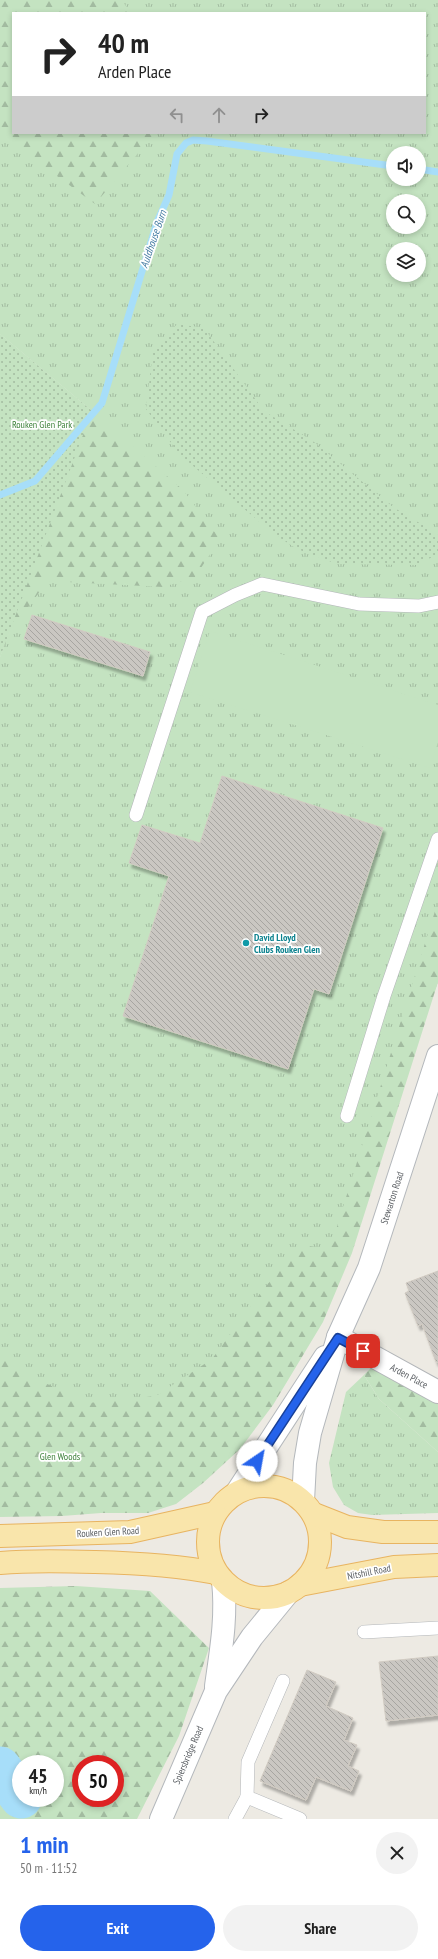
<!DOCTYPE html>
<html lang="en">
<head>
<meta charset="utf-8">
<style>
  body { margin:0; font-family:"PT Sans Narrow",sans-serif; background:#f2f2f2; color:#222; height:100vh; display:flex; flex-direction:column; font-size:15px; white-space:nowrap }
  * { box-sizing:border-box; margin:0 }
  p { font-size:13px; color:#767676 }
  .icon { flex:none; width:22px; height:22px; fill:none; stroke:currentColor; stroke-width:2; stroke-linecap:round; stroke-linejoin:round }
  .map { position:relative; height:1819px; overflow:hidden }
  .sheet { display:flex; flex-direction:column; background:#fff; flex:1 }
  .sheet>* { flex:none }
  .banner { position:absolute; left:12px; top:12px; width:414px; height:122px; border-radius:0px; box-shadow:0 2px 6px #0003; background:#fff; color:#222; overflow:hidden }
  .fabs { position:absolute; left:386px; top:146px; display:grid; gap:8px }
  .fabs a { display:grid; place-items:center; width:40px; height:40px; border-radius:50%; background:#fff; box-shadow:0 2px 6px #0003; font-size:20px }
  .speed { position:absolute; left:12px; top:1755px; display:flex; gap:8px; font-size:20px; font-weight:700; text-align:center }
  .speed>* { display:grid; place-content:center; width:52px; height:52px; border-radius:50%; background:#fff; box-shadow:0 2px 6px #0003; line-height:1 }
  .speed small { font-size:10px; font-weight:400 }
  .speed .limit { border:6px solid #d22; background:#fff; color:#111 }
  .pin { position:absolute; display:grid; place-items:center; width:34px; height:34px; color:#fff; margin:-17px; border-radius:8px; box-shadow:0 2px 6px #0006 }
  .me { position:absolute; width:44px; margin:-22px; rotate:33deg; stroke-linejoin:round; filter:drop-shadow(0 0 3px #0008) }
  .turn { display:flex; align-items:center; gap:14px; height:84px; padding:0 20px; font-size:18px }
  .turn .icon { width:52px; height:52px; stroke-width:2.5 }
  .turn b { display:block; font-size:28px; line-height:34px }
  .lanes { display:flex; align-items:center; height:38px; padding:0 20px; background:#0003; justify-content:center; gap:20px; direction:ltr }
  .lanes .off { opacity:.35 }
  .round { display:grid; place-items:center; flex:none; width:42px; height:42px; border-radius:21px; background:#f2f2f2 }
  .headline { display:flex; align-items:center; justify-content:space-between; height:68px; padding:0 20px }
  h1 { font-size:24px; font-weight:700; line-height:30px; color:#2563eb }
  .primary-button { display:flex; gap:8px; margin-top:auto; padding:8px 20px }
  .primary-button a { flex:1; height:46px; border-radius:24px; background:#2563eb; color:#fff; font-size:16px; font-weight:700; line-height:46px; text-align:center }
  .primary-button a+a { background:#f2f2f2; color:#222 }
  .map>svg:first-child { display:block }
</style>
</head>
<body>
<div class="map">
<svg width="438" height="1819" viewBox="0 0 438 1819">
  <defs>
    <pattern id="grass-tufts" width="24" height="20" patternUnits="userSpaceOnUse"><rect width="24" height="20" fill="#c4e3c1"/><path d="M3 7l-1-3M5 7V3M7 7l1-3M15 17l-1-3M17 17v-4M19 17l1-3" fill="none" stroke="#a2bba0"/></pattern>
    <pattern id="forest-firs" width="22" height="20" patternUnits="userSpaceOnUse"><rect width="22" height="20" fill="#c4e3c1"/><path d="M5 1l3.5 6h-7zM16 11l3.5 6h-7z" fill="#a2bba0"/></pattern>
    <pattern id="park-dots" width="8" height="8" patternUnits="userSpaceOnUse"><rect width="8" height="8" fill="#c4e3c1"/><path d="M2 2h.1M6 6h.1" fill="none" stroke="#a2bba0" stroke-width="1.8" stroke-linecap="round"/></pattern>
    <pattern id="building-back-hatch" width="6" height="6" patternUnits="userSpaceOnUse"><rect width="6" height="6" fill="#cac7c2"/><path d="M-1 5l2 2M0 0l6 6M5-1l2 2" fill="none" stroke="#a7a5a1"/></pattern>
    <filter id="shadow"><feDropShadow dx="2.5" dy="4.5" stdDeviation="1" flood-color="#0004"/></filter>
  </defs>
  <rect width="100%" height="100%" fill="#edeae3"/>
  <!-- grass -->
  <g fill="url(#grass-tufts)" fill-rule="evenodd">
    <path d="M0 0H438V982L300 1345 0 1517V657L92 411 0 334ZM13 13H425V133H13ZM393 153H419V179H393ZM393 201H419V227H393ZM393 249H419V275H393Z"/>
    <path d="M364 1375 379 1399 438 1452V1513L372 1515 358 1513 344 1505 333 1487 329 1463 346 1392Z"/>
  </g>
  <!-- forest -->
  <g fill="url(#forest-firs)" fill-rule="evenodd">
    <path d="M0 0H122L130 13H13V133H155L95 204 0 134Z"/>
    <path d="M0 334 92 411 183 490 220 539 195 577 163 587 48 581 11 629 0 657Z"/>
    <path d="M435 911 438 912V982L352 1253 323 1322 273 1405 240 1449 203 1483 176 1504 148 1513H101L62 1516 0 1517V1345L28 1375 88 1403 156 1396 212 1359 262 1291 301 1245 330 1249Z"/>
    <path d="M375 1364 438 1402V1452L379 1399 364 1375Z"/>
    <path d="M76 1586 150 1591 209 1648 179 1736 137 1819H0V1588ZM21 1764H55V1798H21ZM81 1764H115V1798H81Z"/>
  </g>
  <!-- park -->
  <g fill="url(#park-dots)">
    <path d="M177 324 204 328 264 411 314 442 393 507 436 533 438 536V554L417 565 337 564 297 549 274 534 180 455 146 409 153 351Z"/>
    <path d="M0 334 92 411 0 657Z"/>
  </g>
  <!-- pitch -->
  <path fill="#c4e3c1" d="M210 631 438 705V742L430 768 190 692Z"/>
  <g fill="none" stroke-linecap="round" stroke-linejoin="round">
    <!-- stream -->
    <g stroke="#a7def9" stroke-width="7">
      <path d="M419 169 438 172"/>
      <path d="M0 495 35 481 102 403 157 222 169 195 177 154 186 143 193 140 207 141 393 166"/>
    </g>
    <!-- river -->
    <path stroke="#a7def9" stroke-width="43" d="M0 1768 21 1797"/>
  </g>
  <!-- building -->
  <g fill="url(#building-back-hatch)" stroke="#d1cbc2" filter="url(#shadow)">
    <path d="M32 615 150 652 143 676 24 639Z"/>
    <path d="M222 776 383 828 329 994 314 989 288 1069 123 1016 169 876 129 863 142 825 200 843Z"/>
    <path d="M438 1271V1362H436L422 1324 418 1326 405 1293 409 1291 406 1283Z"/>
    <path d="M438 1656V1715L386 1721 379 1662Z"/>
    <path d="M307 1670 336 1682 326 1706 353 1718 344 1740 357 1745 348 1766 359 1771 351 1791 316 1777 306 1800 260 1781Z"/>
  </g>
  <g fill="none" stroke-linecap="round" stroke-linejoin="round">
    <defs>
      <g id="service">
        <path d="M136 815 202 612 235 595 262 584 359 604 419 606 438 602"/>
        <path d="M347 1116 384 996 438 839"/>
        <path d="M364 1632 438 1628"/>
        <path d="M247 1797 248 1762 283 1681"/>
        <path d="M235 1819 247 1797 300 1819"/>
      </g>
      <path id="minor" d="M338 1337 438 1392"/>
      <g id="secondary">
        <path d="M237 1492 325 1357"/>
        <path d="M303 1501 305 1463 310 1433 338 1337 369 1268 438 1056"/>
        <path d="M216 1686C221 1650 227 1617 223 1581"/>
        <path d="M161 1819 216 1691 252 1637 288 1593"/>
      </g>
      <g id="primary">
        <circle cx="264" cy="1542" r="56"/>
        <path d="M314 1514 347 1527 383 1532H438"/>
        <path d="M0 1536 130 1532 215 1513"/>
        <path d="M0 1563C32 1560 63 1561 95 1562 136 1563 176 1565 216 1573"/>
        <path d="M300 1585 394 1567 438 1565"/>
      </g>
    </defs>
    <!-- service casing -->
    <use href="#service" stroke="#b3b6b9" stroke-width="14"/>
    <!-- minor casing -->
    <use href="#minor" stroke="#b3b6b9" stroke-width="24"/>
    <!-- secondary casing -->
    <use href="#secondary" stroke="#b4b8bc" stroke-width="24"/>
    <!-- primary casing -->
    <use href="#primary" stroke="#e8b461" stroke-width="24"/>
    <!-- service -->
    <use href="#service" stroke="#fff" stroke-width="13"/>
    <!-- minor -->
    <use href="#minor" stroke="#fff" stroke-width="22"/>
    <!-- secondary -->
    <use href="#secondary" stroke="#fff" stroke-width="22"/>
    <!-- primary -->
    <use href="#primary" stroke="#f9e5ab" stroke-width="22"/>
  </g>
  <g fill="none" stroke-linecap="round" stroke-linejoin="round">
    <defs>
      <path id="route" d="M257 1461 338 1338 363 1351"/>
    </defs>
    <!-- route casing -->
    <use href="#route" stroke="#184099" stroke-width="10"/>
    <!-- route -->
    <use href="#route" stroke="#2563eb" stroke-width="7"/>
  </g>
  <!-- markers -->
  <circle fill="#0f9aa8" stroke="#fff" stroke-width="1.5" cx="246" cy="943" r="4"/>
  <g text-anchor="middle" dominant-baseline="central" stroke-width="3.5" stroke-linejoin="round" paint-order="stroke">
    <!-- park labels -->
    <g font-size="10" fill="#3e823b" stroke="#fff">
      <text x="42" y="424">Rouken Glen Park</text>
      <text x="60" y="1456">Glen Woods</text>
    </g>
    <!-- culture labels -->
    <g font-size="10" font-weight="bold" fill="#0d838f" stroke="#fff" text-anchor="start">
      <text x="254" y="937">David Lloyd<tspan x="254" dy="12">Clubs Rouken Glen</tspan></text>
    </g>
    <!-- street labels -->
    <g font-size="10" fill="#5b5f63" stroke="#fff">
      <text transform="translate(392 1198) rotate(-72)">Stewarton Road</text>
      <text transform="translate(409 1376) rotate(28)">Arden Place</text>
      <text transform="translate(108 1532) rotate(-3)">Rouken Glen Road</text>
      <text transform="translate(369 1572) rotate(-11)">Nitshill Road</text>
      <text transform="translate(188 1755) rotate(-67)">Spiersbridge Road</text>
    </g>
    <!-- water labels -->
    <g font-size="11" font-style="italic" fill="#427aa2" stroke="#fff">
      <text transform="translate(153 239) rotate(-71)">Auldhouse Burn</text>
    </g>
  </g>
</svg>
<div class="fabs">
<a><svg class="icon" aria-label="sound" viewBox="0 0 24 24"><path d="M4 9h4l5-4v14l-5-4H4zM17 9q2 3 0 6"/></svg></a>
<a><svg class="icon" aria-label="search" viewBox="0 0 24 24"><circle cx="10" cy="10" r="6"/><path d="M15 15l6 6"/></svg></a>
<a><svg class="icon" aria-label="layers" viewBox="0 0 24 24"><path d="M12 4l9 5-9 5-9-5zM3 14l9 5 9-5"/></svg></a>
</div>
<div class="speed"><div>45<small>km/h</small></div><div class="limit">50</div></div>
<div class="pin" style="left:363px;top:1351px;background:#d93025"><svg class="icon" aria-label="arrive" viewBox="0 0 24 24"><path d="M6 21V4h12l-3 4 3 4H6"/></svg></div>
<svg class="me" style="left:257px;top:1461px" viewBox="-20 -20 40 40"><circle r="19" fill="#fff"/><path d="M0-13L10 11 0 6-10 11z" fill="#2563eb"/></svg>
<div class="banner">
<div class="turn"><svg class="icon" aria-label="right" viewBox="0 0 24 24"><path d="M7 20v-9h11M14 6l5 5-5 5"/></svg><div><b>40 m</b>Arden Place</div></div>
<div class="lanes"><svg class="icon off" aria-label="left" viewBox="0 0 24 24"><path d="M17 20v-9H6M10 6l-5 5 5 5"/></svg><svg class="icon off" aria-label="ahead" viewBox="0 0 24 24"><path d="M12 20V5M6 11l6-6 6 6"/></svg><svg class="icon" aria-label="right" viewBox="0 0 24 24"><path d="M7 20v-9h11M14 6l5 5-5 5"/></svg></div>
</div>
</div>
<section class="sheet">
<div class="headline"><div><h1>1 min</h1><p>50 m · 11:52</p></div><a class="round"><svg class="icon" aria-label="close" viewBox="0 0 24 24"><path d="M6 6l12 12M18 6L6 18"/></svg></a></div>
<div class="primary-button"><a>Exit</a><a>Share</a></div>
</section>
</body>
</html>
